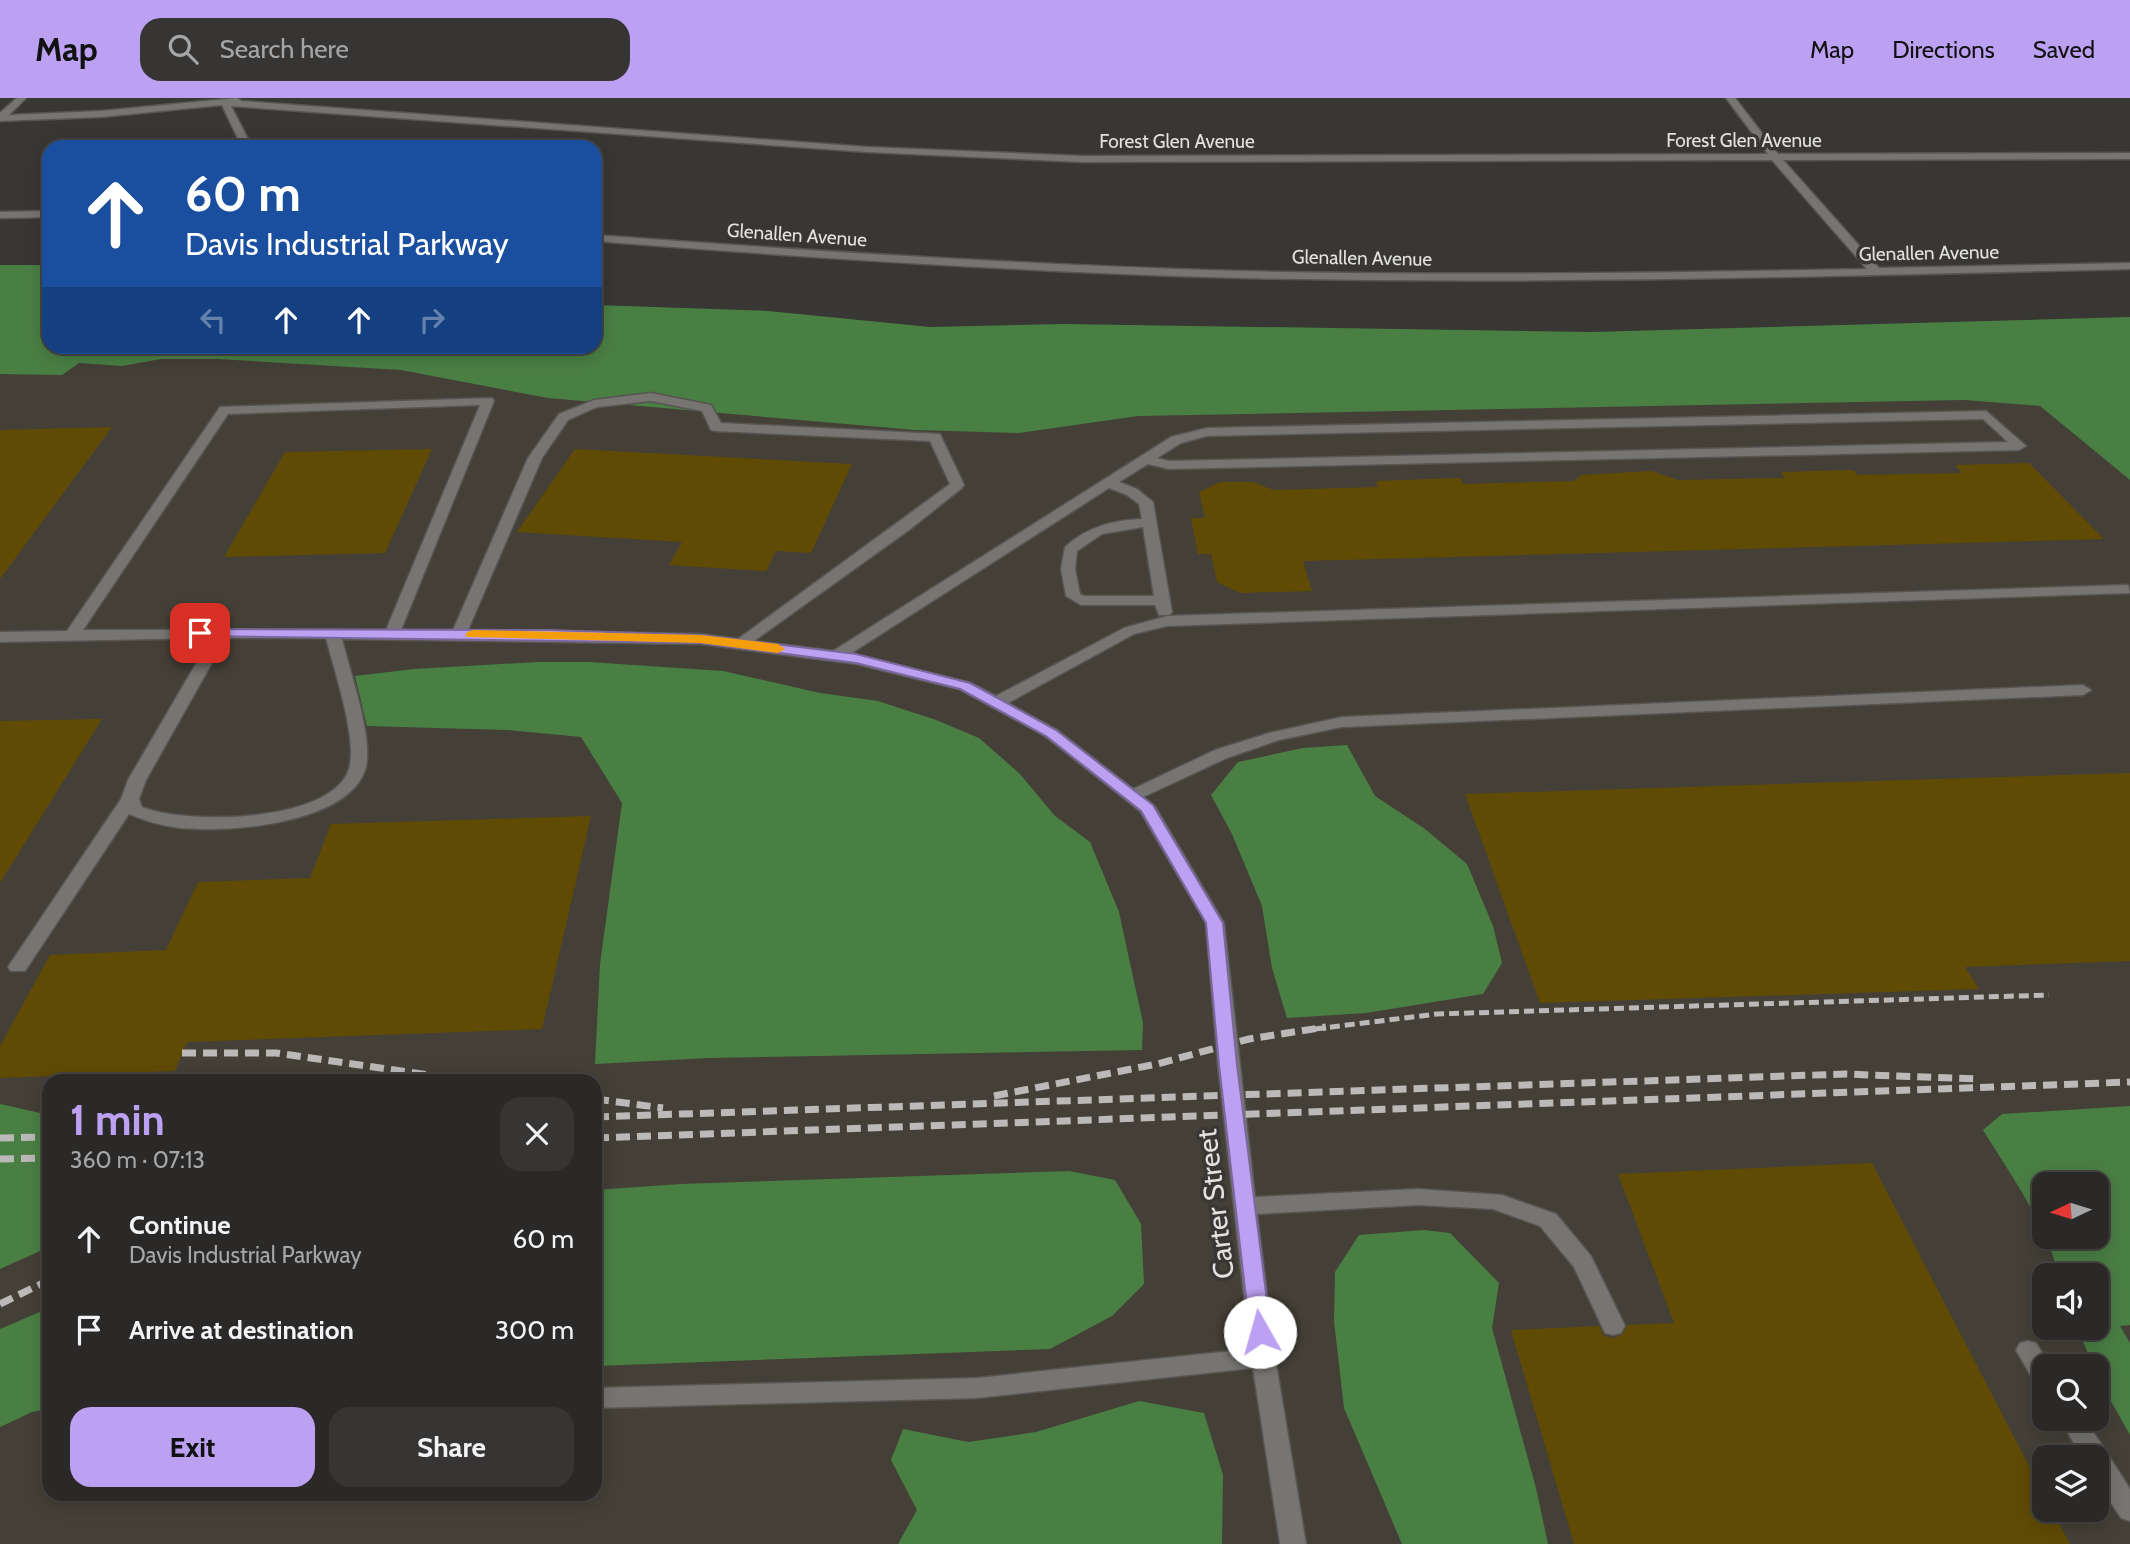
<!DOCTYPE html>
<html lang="en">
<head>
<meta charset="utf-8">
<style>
  body { margin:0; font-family:Cabin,sans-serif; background:#363533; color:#f1f3f6; height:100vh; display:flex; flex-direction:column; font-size:26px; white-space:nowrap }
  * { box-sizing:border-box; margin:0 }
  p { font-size:23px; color:#a5a6a7 }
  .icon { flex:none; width:38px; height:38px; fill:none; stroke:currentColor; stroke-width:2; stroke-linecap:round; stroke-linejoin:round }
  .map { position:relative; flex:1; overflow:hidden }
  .side { position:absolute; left:42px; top:976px; width:560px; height:427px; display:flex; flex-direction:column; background:#2a2927; border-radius:21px; box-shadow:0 4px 18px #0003,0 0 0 2px #464544 }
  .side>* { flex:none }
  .banner { position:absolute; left:42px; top:42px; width:560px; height:214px; border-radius:21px; box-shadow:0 4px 18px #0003,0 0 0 2px #464544; background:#1a4fa0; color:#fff; overflow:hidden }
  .needle { width:46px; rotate:266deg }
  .controls { position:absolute; left:2032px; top:1074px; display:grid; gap:14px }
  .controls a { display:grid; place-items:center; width:77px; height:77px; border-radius:14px; background:#2a2927; box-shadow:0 4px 18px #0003,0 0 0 2px #464544; font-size:35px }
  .pin { position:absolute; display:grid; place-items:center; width:60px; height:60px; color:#fff; margin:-30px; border-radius:14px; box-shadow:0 4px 10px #0006 }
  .me { position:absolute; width:77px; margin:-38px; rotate:353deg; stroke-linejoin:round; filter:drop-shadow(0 0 5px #0008) }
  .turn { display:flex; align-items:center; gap:24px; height:147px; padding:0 28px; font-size:32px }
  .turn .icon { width:91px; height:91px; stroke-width:2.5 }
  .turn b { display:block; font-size:49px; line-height:60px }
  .lanes { display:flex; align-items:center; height:66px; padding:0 28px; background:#0003; justify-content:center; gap:35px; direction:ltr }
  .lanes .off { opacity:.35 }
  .round { display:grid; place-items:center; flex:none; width:74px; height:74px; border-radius:21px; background:#363533 }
  .headline { display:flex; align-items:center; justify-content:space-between; height:119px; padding:0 28px }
  h1 { font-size:42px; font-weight:700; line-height:52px; color:#bca0f2 }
  .cta { display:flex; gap:14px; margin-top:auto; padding:14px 28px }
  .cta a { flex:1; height:80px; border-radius:21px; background:#bca0f2; color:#111; font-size:28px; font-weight:700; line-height:80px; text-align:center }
  .cta a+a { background:#363533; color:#f1f3f6 }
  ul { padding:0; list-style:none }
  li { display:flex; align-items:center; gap:21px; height:91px; padding:0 28px }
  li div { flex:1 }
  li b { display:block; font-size:26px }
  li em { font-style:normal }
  header { display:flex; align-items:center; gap:42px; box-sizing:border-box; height:98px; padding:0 35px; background:#bca0f2; color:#111 }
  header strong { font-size:33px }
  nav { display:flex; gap:38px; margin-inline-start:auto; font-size:24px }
  .search { width:490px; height:63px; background:#363533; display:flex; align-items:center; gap:18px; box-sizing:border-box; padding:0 24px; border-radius:21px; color:#a5a6a7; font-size:26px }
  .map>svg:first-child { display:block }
</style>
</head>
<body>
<header>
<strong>Map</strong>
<div class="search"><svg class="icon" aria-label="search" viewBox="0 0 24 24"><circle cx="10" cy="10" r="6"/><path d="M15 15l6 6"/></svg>Search here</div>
<nav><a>Map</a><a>Directions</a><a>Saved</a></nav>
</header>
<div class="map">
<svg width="2130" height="1446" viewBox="0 0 2130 1446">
  <rect width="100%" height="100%" fill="#383734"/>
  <!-- built -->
  <path fill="#444037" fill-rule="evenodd" d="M0 242 49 248H237L1874 303 1964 302 2040 308 2130 382V1446H0ZM49 984H595V1396H49ZM2044 1087H2096V1139H2044ZM2044 1178H2096V1230H2044ZM2044 1269H2096V1321H2044ZM2044 1360H2096V1412H2044Z"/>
  <!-- forest -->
  <g fill="#4a7f44" fill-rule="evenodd">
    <path d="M0 167H49V248H595V207L768 213 930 229 1064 226 1592 234 2130 219V382L2040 308 1964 302 1138 318 1019 335 915 332 548 300 401 272 217 261H161L122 268 79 265 62 277 0 276Z"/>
    <path d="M539 564H589L723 573 820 595 878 603 936 622 979 640 1019 675 1055 718 1090 744 1119 814 1143 925 1142 952 708 960 595 966 600 866 622 705 581 639 507 632 367 628 355 578 414 571Z"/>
    <path d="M1347 647 1375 698 1425 731 1467 766 1493 828 1502 865 1483 896 1366 915 1287 920 1272 870 1262 808 1232 736 1211 697 1238 664 1303 650Z"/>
    <path d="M0 1006 49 1017V1149L0 1171Z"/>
    <path d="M2130 1008V1227L2120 1228 2130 1245V1337L2103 1289 2096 1269H2094L2077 1230H2096V1178H2059C2046 1126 2011 1077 1983 1032L2002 1016ZM2044 1087H2096V1139H2044Z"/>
    <path d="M1069 1073 1115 1082 1141 1126 1144 1186 1112 1218 1050 1251 595 1268V1092L681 1086Z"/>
    <path d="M1424 1132 1450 1135 1499 1185 1492 1230 1536 1390 1548 1446H1402L1344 1310 1334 1223 1335 1174 1359 1137Z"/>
    <path d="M49 1210V1311L32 1314 0 1329V1231Z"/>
    <path d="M1139 1303 1204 1315 1223 1377 1222 1446H898L917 1412 891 1362 903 1331 968 1344 1036 1334Z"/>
  </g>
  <!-- building -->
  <g fill="#604b05">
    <path d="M112 329 0 481V332Z"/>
    <path d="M432 351 385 455 224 459 285 354Z"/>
    <path d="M575 351 852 366 811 455 776 453 766 473 669 467 682 444 517 434Z"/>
    <path d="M2029 365 2104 441 1303 463 1312 493 1240 495 1217 484 1211 456H1198L1191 420H1205L1199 394 1220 384H1253L1273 392 1378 389 1376 383 1460 380 1463 386 1573 383 1582 377 1651 373 1678 382 1785 380 1781 374 1853 372 1858 377 1962 375 1955 367Z"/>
    <path d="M102 621 0 785V623Z"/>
    <path d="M2130 675V863L1965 869 1979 891 1540 905 1465 696Z"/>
    <path d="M591 718 542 931 187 944 175 973 0 980V948L50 857 166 852 198 784 310 780 331 726Z"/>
    <path d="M1872 1065 2044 1397V1412H2052L2070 1446H1574L1511 1232 1599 1228 1604 1238 1614 1240 1623 1236 1627 1227 1674 1225 1618 1076Z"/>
  </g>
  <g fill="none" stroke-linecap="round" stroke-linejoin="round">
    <defs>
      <g id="minor">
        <path d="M17 0H26L9 17 101 13 237 0 241 3 867 49 1082 58 1768 56 1726 0H1735L1778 56 2130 55V61L1783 62 1879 170 2130 165V171C1834 178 1538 187 1242 180 1026 174 811 160 595 143V137C810 153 1025 167 1240 173 1449 178 1658 175 1867 171L1772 62 1082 64 867 54 231 8 252 49H242L222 7 101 19 0 23V15Z"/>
        <path d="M49 113V119L0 120V114Z"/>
        <path d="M651 295 711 307 721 325 940 336 964 387 962 390 909 432 754 543 833 553 1171 339 1207 330 1986 313 2026 348 2019 352 1169 371 1148 366 1119 384 1137 391 1153 404 1172 514 1169 517H1159L1155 507H1081L1066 498 1061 471 1065 449C1087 429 1113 422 1142 421L1139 406 1127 397 1109 390 850 556 971 585 996 598 1124 530 1167 518 2128 487 2130 495 1167 528 1134 536 1008 605 1057 632 1133 691 1215 652 1269 635 1342 619 2083 587 2091 592 2083 597 1342 629 1279 642 1227 660 1143 699 1156 710 1224 825 1255 1099 1418 1091 1502 1097 1556 1116 1591 1158 1625 1228 1621 1235 1613 1237 1605 1235 1574 1169 1540 1128 1493 1111 1418 1107 1257 1116 1275 1259 1306 1446H1280L1253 1270 977 1300 595 1310V1290L977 1280 1250 1251 1218 967 1206 825 1140 713 1045 638 959 591 856 566 701 546 342 541C349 571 375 643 365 672 347 726 228 735 180 730 163 728 145 723 129 716L25 873H11L8 869 121 701 128 682 211 540 0 544V534L67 533 220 309 492 300 494 303 401 532H453L528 360 559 316 594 302ZM651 303 702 313 711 332 716 333 930 343 950 386 738 541 701 536 468 532 542 360 568 322 597 309ZM480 307 386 532H83L228 316ZM1983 321 2008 344 1169 363 1157 360 1181 345 1207 338ZM1143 429 1154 498H1084L1080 496 1075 471 1077 453 1102 436ZM226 540H326C334 572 358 641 349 671 332 725 185 727 142 709L139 701 146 682Z"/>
        <path d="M2028 1243 2036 1245 2051 1269H2044V1288L2035 1285 2016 1252 2020 1245Z"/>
        <path d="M2060 1321H2085L2130 1391V1423L2121 1420 2096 1382V1360H2082Z"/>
      </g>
    </defs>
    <!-- minor casing -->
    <use href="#minor" stroke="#575552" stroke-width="3"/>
    <!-- minor -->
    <use href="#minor" fill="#767571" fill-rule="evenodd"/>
    <!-- rail-far1 -->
    <path stroke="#bbbab8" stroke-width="5" stroke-dasharray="10 5" stroke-linecap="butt" d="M1315 931 1437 916 2049 897"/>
    <!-- rail -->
    <g stroke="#bbbab8" stroke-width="7" stroke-dasharray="14 7" stroke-linecap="butt">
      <path d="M182 955H276L478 984"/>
      <path d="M994 998 1157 966 1249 941 1326 929"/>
      <path d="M595 1001 663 1010"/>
      <path d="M595 1019 1845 976 1977 981"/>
      <path d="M0 1040 49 1039"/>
      <path d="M595 1040 2130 984"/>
      <path d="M0 1061 49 1060"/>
      <path d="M0 1206 49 1182"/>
    </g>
  </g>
  <!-- route -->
  <path fill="#bca0f2" stroke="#7a689d" stroke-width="2" d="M200 531 547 532 701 537 856 556 970 585 1056 632 1153 707 1223 825 1237 967 1271 1234 1268 1240 1260 1242 1253 1240 1250 1234 1219 967 1206 825 1141 713 1046 638 960 591 856 565 701 545 195 538 193 535Z"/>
  <!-- slow -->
  <path fill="#f59e0b" d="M472 532 701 537 778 546 785 551 778 555 701 545 467 539 465 536Z"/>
  <g text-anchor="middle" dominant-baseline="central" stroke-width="7" stroke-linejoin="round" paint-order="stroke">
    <!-- far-street labels -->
    <g font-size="19" fill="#e3e2e0" stroke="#383734">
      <text x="1744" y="42">Forest Glen Avenue</text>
      <text x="1177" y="43">Forest Glen Avenue</text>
      <text transform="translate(797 137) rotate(4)">Glenallen Avenue</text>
      <text transform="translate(1929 155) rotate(-1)">Glenallen Avenue</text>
      <text transform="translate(1362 160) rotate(1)">Glenallen Avenue</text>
    </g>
    <!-- near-street labels -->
    <g font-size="28" fill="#e3e2e0" stroke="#383734">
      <text transform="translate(1215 1106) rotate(-97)">Carter Street</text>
    </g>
  </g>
</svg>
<div class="controls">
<a><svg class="needle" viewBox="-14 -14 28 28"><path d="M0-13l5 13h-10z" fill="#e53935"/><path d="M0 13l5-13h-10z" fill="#a5a6a7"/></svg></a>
<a><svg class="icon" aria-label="sound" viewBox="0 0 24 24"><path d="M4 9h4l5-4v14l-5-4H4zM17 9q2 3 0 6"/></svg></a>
<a><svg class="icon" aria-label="search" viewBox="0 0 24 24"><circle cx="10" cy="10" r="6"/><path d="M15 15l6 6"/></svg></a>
<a><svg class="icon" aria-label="layers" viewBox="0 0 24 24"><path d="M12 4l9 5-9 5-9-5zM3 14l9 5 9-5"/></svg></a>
</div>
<div class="pin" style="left:200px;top:535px;background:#d93025"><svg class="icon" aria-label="arrive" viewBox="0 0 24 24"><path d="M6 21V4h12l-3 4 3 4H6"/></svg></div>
<svg class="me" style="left:1260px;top:1234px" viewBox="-20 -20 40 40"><circle r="19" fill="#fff"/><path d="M0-13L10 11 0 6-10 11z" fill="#bca0f2"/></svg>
<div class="banner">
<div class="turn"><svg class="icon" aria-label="ahead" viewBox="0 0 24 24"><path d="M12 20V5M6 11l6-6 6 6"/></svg><div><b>60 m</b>Davis Industrial Parkway</div></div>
<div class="lanes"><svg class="icon off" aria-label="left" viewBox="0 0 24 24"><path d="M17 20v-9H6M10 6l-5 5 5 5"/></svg><svg class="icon" aria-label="ahead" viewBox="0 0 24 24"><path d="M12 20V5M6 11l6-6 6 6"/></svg><svg class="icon" aria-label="ahead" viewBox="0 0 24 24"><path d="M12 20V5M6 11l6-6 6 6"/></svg><svg class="icon off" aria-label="right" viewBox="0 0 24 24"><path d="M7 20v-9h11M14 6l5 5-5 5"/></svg></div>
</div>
<section class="side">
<div class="headline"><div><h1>1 min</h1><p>360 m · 07:13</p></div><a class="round"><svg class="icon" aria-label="close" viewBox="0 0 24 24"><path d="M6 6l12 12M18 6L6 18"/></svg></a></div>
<ul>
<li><svg class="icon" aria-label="ahead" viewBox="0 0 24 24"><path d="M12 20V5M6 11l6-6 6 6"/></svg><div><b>Continue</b><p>Davis Industrial Parkway</p></div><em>60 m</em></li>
<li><svg class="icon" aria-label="arrive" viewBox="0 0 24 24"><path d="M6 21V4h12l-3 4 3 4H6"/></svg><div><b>Arrive at destination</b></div><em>300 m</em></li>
</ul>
<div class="cta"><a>Exit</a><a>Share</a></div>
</section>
</div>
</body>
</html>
